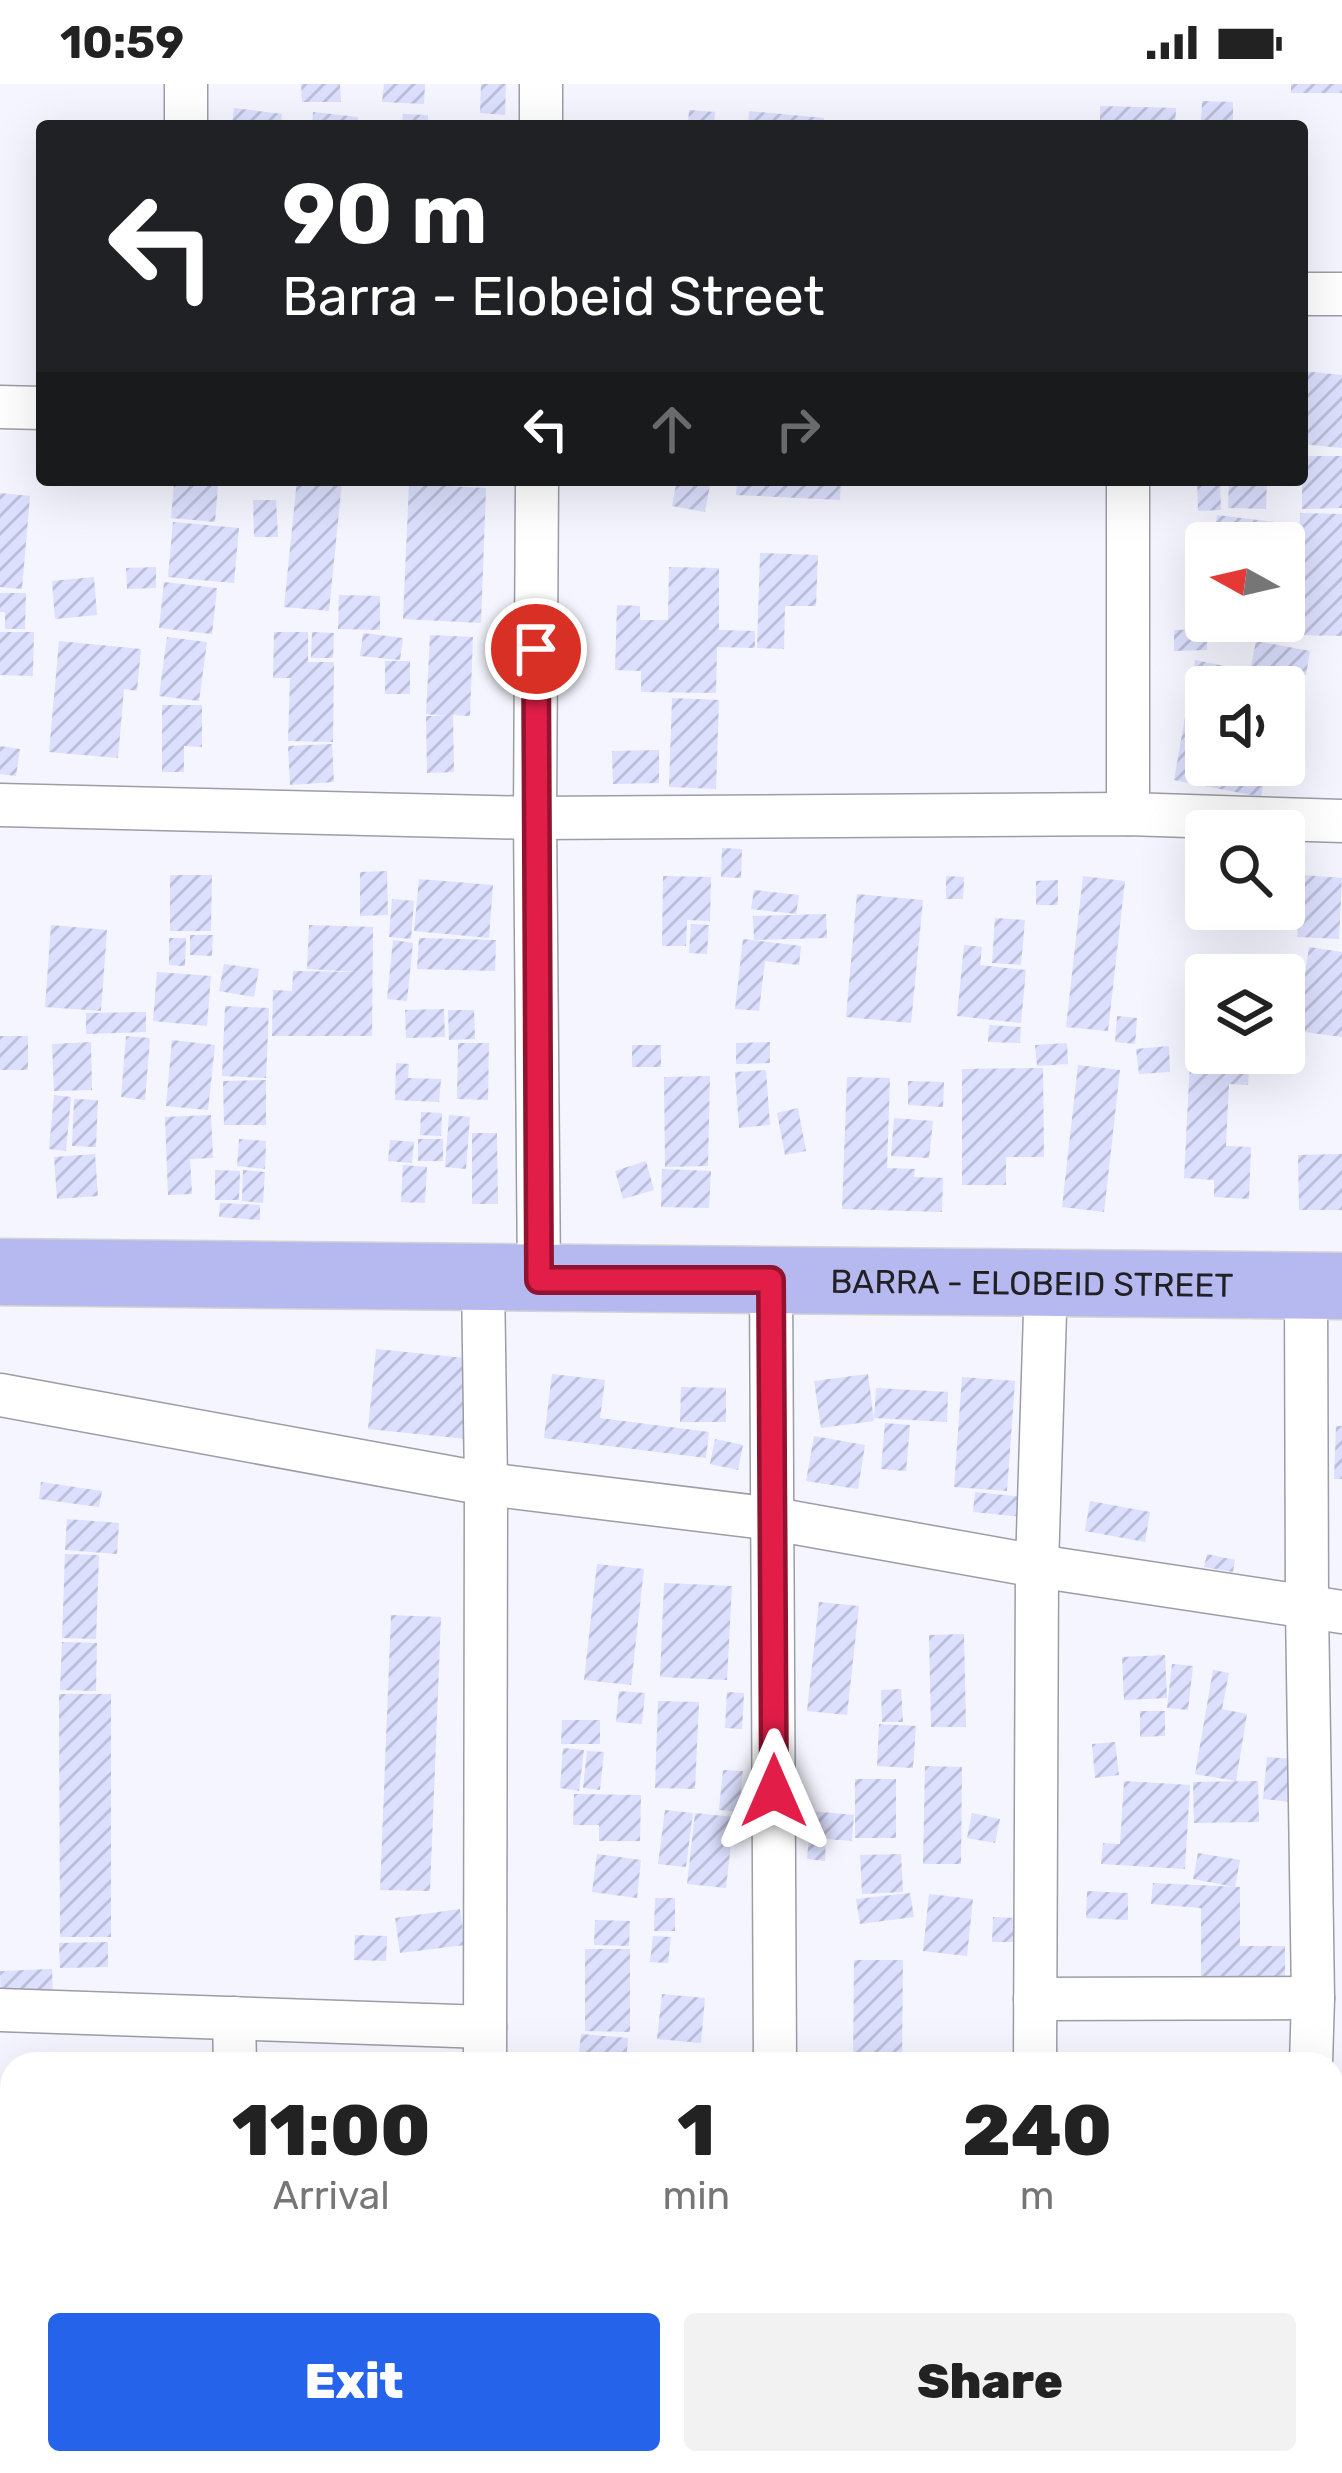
<!DOCTYPE html>
<html lang="en">
<head>
<meta charset="utf-8">
<style>
  body { margin:0; font-family:Rubik,sans-serif; background:#f2f2f2; color:#222; height:100vh; display:flex; flex-direction:column; font-size:45px; white-space:nowrap }
  * { box-sizing:border-box; margin:0 }
  p { font-size:39px; color:#767676 }
  .icon { flex:none; width:66px; height:66px; fill:none; stroke:currentColor; stroke-width:2; stroke-linecap:round; stroke-linejoin:round }
  .map { position:relative; flex:1; overflow:hidden }
  .drawer { position:absolute; left:0px; top:1968px; width:1344px; height:423px; display:flex; flex-direction:column; background:#fff; border-radius:36px 36px 0 0; box-shadow:0 12px 48px #0002 }
  .drawer>* { flex:none }
  .top-card { position:absolute; left:36px; top:36px; width:1272px; height:366px; border-radius:12px; box-shadow:0 12px 48px #0002; background:#202124; color:#fff; overflow:hidden }
  .needle { width:78px; rotate:278deg }
  .buttons { position:absolute; left:1185px; top:438px; display:grid; gap:24px }
  .buttons a { display:grid; place-items:center; width:120px; height:120px; border-radius:12px; background:#fff; box-shadow:0 12px 48px #0002; font-size:60px }
  .pin { position:absolute; display:grid; place-items:center; width:102px; height:102px; color:#fff; margin:-51px; border:6px solid #fff; border-radius:50%; box-shadow:0 3px 12px #0007 }
  .me { position:absolute; width:132px; margin:-66px; rotate:0deg; stroke-linejoin:round; filter:drop-shadow(0 0 9px #0008) }
  .turn { display:flex; align-items:center; gap:42px; height:252px; padding:0 48px; font-size:54px }
  .turn .icon { width:156px; height:156px; stroke-width:2.5 }
  .turn b { display:block; font-size:84px; line-height:102px }
  .lanes { display:flex; align-items:center; height:114px; padding:0 48px; background:#0003; justify-content:center; gap:60px; direction:ltr }
  .lanes .off { opacity:.35 }
  .eta { display:flex; justify-content:space-evenly; align-items:center; height:204px; text-align:center }
  .eta b { font-size:72px; font-weight:800; line-height:84px }
  .action { display:flex; gap:24px; margin-top:auto; padding:24px 48px }
  .action a { flex:1; height:138px; border-radius:12px; background:#2563eb; color:#fff; font-size:48px; font-weight:800; line-height:138px; text-align:center }
  .action a+a { background:#f2f2f2; color:#222 }
  .status { display:flex; justify-content:space-between; align-items:center; height:84px; padding:0 60px; background:#fff; direction:ltr }
  .status svg { height:33px; fill:currentColor }
  .map>svg:first-child { display:block }
</style>
</head>
<body>
<div class="status"><b>10:59</b><svg viewBox="0 0 49 12"><path d="M0 12V9h3v3zM5 12V6h3v6zM10 12V3h3v9zM15 12V0h3v12zM26 1h20v11H26zM47 4h2v5h-2z"/></svg></div>
<div class="map">
<svg width="1342" height="2389" viewBox="0 0 1342 2389">
  <defs>
    <pattern id="building-hatch" width="6" height="6" patternUnits="userSpaceOnUse" patternTransform="scale(3)"><rect width="6" height="6" fill="#dcdffd"/><path d="M-1 1l2-2M0 6l6-6M5 7l2-2" fill="none" stroke="#bcbfd9"/></pattern>
  </defs>
  <rect width="100%" height="100%" fill="#f4f5fe"/>
  <!-- building -->
  <g fill="url(#building-hatch)">
    <path d="M301 0H340L341 18H302Z"/>
    <path d="M384 0H425L424 20 382 18Z"/>
    <path d="M481 0H506L505 31 480 29Z"/>
    <rect x="1291" y="0" width="51" height="9"/>
    <path d="M1202 17 1233 18V42H1201Z"/>
    <path d="M1100 22 1176 24 1175 42H1100Z"/>
    <path d="M234 24 282 30 281 42H232Z"/>
    <path d="M689 26 715 28 714 42H688Z"/>
    <path d="M749 27 824 34V42H748Z"/>
    <path d="M313 28 358 33V42H312Z"/>
    <path d="M403 30 428 31V42H402Z"/>
    <path d="M1302 287 1342 291V364L1302 360Z"/>
    <path d="M1302 372H1342V424L1302 425Z"/>
    <path d="M297 396 342 398 329 527 284 523Z"/>
    <path d="M677 396 710 401 705 428 672 422Z"/>
    <path d="M737 396H841L840 416 736 411Z"/>
    <path d="M1197 396H1220L1221 426 1198 427Z"/>
    <path d="M1229 396H1267L1266 425 1228 424Z"/>
    <path d="M174 398 218 402 215 438 171 434Z"/>
    <path d="M409 400 486 404 481 539 403 535Z"/>
    <path d="M0 409 30 412 22 505 0 503Z"/>
    <path d="M253 416H276L278 453H254Z"/>
    <path d="M1300 429 1342 430V552L1297 551Z"/>
    <path d="M1217 431 1291 440 1287 472H1284V459H1214Z"/>
    <path d="M173 438 239 444 234 499 168 493Z"/>
    <path d="M760 469 818 471 816 522H785L784 565 757 564Z"/>
    <path d="M156 483V504L127 505 126 484Z"/>
    <path d="M669 483 719 484V546L755 547V564L717 563 716 609 641 608V587L615 586 617 521 640 522V536H668Z"/>
    <path d="M94 493 97 531 55 535 52 497Z"/>
    <path d="M164 498 217 504 212 550 159 544Z"/>
    <path d="M0 509H26L25 545H5V528H0Z"/>
    <path d="M339 511 380 512V546L338 545Z"/>
    <path d="M1211 537H1278L1276 555 1210 548Z"/>
    <path d="M1207 545V566L1174 567V546Z"/>
    <path d="M0 548H34L33 592 0 591Z"/>
    <path d="M274 548H308V578H334L333 658 288 657 290 594H273Z"/>
    <path d="M312 548 334 549 333 574H311Z"/>
    <path d="M363 549 403 554 400 576 360 572Z"/>
    <path d="M430 551 473 553 470 632 453 631 454 688 427 689 426 632H447L426 630Z"/>
    <path d="M167 553 207 558 199 617 159 612Z"/>
    <path d="M59 557 141 565 137 607 124 605 118 674 49 668Z"/>
    <path d="M1256 557 1310 567 1306 591 1285 587 1281 603H1206V681H1267L1261 713 1174 696 1195 576 1250 587Z"/>
    <rect x="385" y="577" width="25" height="33"/>
    <path d="M672 614 719 616 716 705 669 703Z"/>
    <path d="M162 621H202V663L184 662V688H162Z"/>
    <path d="M332 660 334 698 290 701 288 662Z"/>
    <path d="M0 662 20 665 16 692 0 690Z"/>
    <path d="M659 666V699L613 700 612 667Z"/>
    <path d="M722 764 742 765 741 794 721 793Z"/>
    <path d="M387 787 388 831 360 832V788Z"/>
    <path d="M170 791H212L211 847H170Z"/>
    <path d="M1302 791 1342 794 1339 855 1297 853Z"/>
    <path d="M663 792 711 793 710 837 687 836 686 862H662Z"/>
    <path d="M946 792 964 793 963 815H946Z"/>
    <path d="M1083 792 1125 797 1108 947 1066 943Z"/>
    <path d="M419 795 493 801 489 854 414 847Z"/>
    <path d="M1058 796V821H1036V797Z"/>
    <path d="M754 806 799 811 796 830 751 825Z"/>
    <path d="M857 810 923 816 911 939 846 933Z"/>
    <path d="M392 815 414 817 411 855 389 853Z"/>
    <path d="M826 830 827 854 754 856 753 832Z"/>
    <path d="M995 834 1025 836 1021 881 992 879Z"/>
    <path d="M691 840 709 841 707 870 689 869Z"/>
    <path d="M51 841 107 846 101 927 45 923Z"/>
    <path d="M309 841 373 843 372 952H272L273 906 292 907 293 887 358 888 307 885Z"/>
    <path d="M190 851H213L212 872 190 871Z"/>
    <path d="M169 854H186L185 882 169 881Z"/>
    <path d="M419 854 496 856 495 887 417 885Z"/>
    <path d="M743 855 801 862 799 881 765 877 759 927 735 925Z"/>
    <path d="M393 856 413 859 407 917 387 915Z"/>
    <path d="M964 861 982 863 980 881 1026 886 1021 939 957 932Z"/>
    <path d="M1309 863 1342 868V953L1297 947Z"/>
    <path d="M224 880 259 885 254 913 219 907Z"/>
    <path d="M157 888 211 892 207 942 153 937Z"/>
    <path d="M1195 888 1206 889V935L1191 934Z"/>
    <path d="M225 922 269 924 266 994 222 992Z"/>
    <path d="M444 925 445 953 406 954 405 926Z"/>
    <path d="M448 926H474L475 955 449 956Z"/>
    <path d="M146 928V948L86 950V929Z"/>
    <path d="M1117 932 1137 934 1135 960 1115 958Z"/>
    <path d="M989 941 1021 943 1020 959 988 958Z"/>
    <rect x="0" y="952" width="28" height="34"/>
    <path d="M126 952 150 954 145 1016 121 1013Z"/>
    <path d="M172 956 215 961 208 1026 166 1022Z"/>
    <path d="M91 958 92 1006 54 1007 52 960Z"/>
    <path d="M770 958V979L736 980V959Z"/>
    <path d="M458 959H489L488 1016 457 1015Z"/>
    <path d="M1067 959 1068 980 1037 982 1035 961Z"/>
    <path d="M1191 959 1206 960V969H1250L1248 1001 1229 1000 1226 1062 1251 1063 1249 1115 1214 1113V1096L1184 1094Z"/>
    <rect x="632" y="961" width="29" height="22"/>
    <path d="M1169 962 1170 988 1139 990 1136 965Z"/>
    <path d="M396 979 409 980 408 994 441 995 439 1018 395 1016Z"/>
    <path d="M1078 981 1120 986 1104 1128 1062 1123Z"/>
    <path d="M1043 984 1044 1073H1006V1101H962V985Z"/>
    <path d="M766 986 770 1041 739 1044 735 988Z"/>
    <path d="M710 992 708 1082 665 1083 664 993Z"/>
    <path d="M847 993 890 994 887 1084 915 1085 914 1093 943 1094 942 1128 842 1125Z"/>
    <path d="M266 996V1041H224L223 997Z"/>
    <path d="M908 997 944 998 943 1023 908 1021Z"/>
    <path d="M54 1011 71 1013 66 1067 49 1065Z"/>
    <path d="M74 1015 98 1016 96 1063 72 1062Z"/>
    <path d="M798 1024 806 1067 785 1071 777 1029Z"/>
    <path d="M421 1028 442 1029 441 1052 420 1051Z"/>
    <path d="M211 1031 213 1074 190 1075 192 1110 168 1111 165 1033Z"/>
    <path d="M449 1031 470 1033 466 1085 445 1083Z"/>
    <path d="M894 1034 933 1037 929 1074 891 1072Z"/>
    <path d="M472 1049H497L498 1120H472Z"/>
    <path d="M239 1055 266 1057 265 1085 237 1082Z"/>
    <rect x="418" y="1055" width="25" height="22"/>
    <path d="M390 1056 414 1058 412 1079 388 1077Z"/>
    <path d="M95 1070 98 1112 57 1115 54 1073Z"/>
    <path d="M1342 1070V1126H1299L1298 1071Z"/>
    <path d="M646 1077 654 1106 623 1115 615 1087Z"/>
    <path d="M403 1081 427 1083 425 1119 401 1118Z"/>
    <path d="M662 1085 711 1087 709 1124 661 1123Z"/>
    <path d="M215 1086 240 1087 239 1116H215Z"/>
    <path d="M243 1086 265 1088 263 1119 242 1117Z"/>
    <path d="M220 1119 260 1121V1136L219 1133Z"/>
    <path d="M376 1265 485 1276 477 1356 368 1345Z"/>
    <path d="M552 1290 605 1296 600 1334 709 1348 706 1374 544 1354Z"/>
    <path d="M868 1290 874 1337 821 1344 814 1297Z"/>
    <path d="M962 1293 1015 1297 1007 1407 954 1403Z"/>
    <path d="M681 1303 726 1304V1338H680Z"/>
    <path d="M876 1304 948 1308 947 1338 874 1334Z"/>
    <path d="M885 1339 910 1341 906 1387 881 1385Z"/>
    <path d="M1336 1342H1342V1395H1334Z"/>
    <path d="M814 1352 865 1361 858 1405 806 1397Z"/>
    <path d="M715 1355 743 1361 738 1386 710 1380Z"/>
    <path d="M41 1398 102 1407 99 1423 39 1415Z"/>
    <path d="M975 1408 1024 1413 1022 1433 973 1428Z"/>
    <path d="M1090 1417 1150 1428 1145 1458 1085 1447Z"/>
    <path d="M67 1435 119 1439 117 1470 65 1466Z"/>
    <path d="M65 1470 99 1471 96 1555 62 1554Z"/>
    <path d="M1207 1470 1235 1476 1233 1488 1204 1483Z"/>
    <path d="M597 1480 644 1485 631 1601 584 1596Z"/>
    <path d="M664 1499 732 1502 727 1596 660 1593Z"/>
    <path d="M819 1518 859 1522 847 1631 807 1627Z"/>
    <path d="M391 1531 441 1533 430 1807 380 1806Z"/>
    <path d="M964 1550 966 1643H931L929 1551Z"/>
    <path d="M62 1558 97 1559 96 1607 60 1606Z"/>
    <path d="M1165 1571 1167 1614 1124 1616 1122 1573Z"/>
    <path d="M1172 1580 1193 1582 1188 1626 1167 1624Z"/>
    <path d="M1213 1586 1229 1589 1222 1625 1247 1630 1236 1697 1195 1690Z"/>
    <path d="M901 1605 903 1638H882L881 1606Z"/>
    <path d="M619 1607 645 1609 642 1640 616 1638Z"/>
    <path d="M727 1608 744 1609 742 1645 725 1644Z"/>
    <path d="M59 1610H111V1853H60Z"/>
    <path d="M658 1617 699 1618 695 1705 655 1704Z"/>
    <path d="M1140 1627H1165V1652L1140 1653Z"/>
    <path d="M562 1636H600V1660H561Z"/>
    <path d="M879 1640 916 1642 913 1684 877 1682Z"/>
    <path d="M1115 1658 1119 1691 1095 1694 1092 1660Z"/>
    <path d="M563 1664 584 1666 579 1707 560 1704Z"/>
    <path d="M587 1667 604 1668 600 1706 583 1704Z"/>
    <path d="M1267 1673 1294 1675 1291 1718 1263 1715Z"/>
    <path d="M925 1682 962 1683 961 1780H923Z"/>
    <path d="M723 1686 743 1687 739 1728 719 1726Z"/>
    <rect x="855" y="1695" width="41" height="59"/>
    <path d="M1124 1697 1190 1701 1185 1785 1101 1780 1103 1759 1120 1760Z"/>
    <path d="M1258 1697 1259 1738 1194 1739 1193 1698Z"/>
    <path d="M574 1710 641 1711 640 1757H599V1741H573Z"/>
    <path d="M665 1726 693 1729 686 1783 658 1780Z"/>
    <path d="M811 1727 854 1731 852 1757 826 1755 825 1777 807 1775Z"/>
    <path d="M695 1729 734 1733 726 1804 687 1800Z"/>
    <path d="M972 1729 1000 1735 995 1759 967 1754Z"/>
    <path d="M1198 1769 1240 1776 1235 1803 1193 1795Z"/>
    <path d="M597 1770 641 1776 637 1814 592 1808Z"/>
    <path d="M901 1770 903 1808 862 1810 860 1771Z"/>
    <path d="M1153 1799 1240 1803V1862H1285V1899H1201V1824L1151 1820Z"/>
    <path d="M1087 1807 1128 1809V1836L1086 1834Z"/>
    <path d="M910 1809 914 1833 860 1840 856 1815Z"/>
    <path d="M929 1810 973 1815 967 1872 923 1867Z"/>
    <path d="M655 1814H675V1847H654Z"/>
    <path d="M460 1825 465 1861 400 1869 395 1834Z"/>
    <path d="M993 1833 1015 1834V1858H992Z"/>
    <path d="M595 1836 630 1837 629 1862 594 1861Z"/>
    <path d="M355 1851 387 1852 386 1877 354 1876Z"/>
    <path d="M653 1852 671 1853 668 1879 650 1878Z"/>
    <path d="M108 1858V1883L60 1884 59 1859Z"/>
    <path d="M585 1865H630V1948L585 1947Z"/>
    <path d="M854 1876H903L902 1980H853Z"/>
    <path d="M52 1885 53 1912 1 1914 0 1887Z"/>
    <path d="M662 1910 705 1914 701 1959 657 1955Z"/>
    <path d="M581 1950 628 1954 626 1980H578Z"/>
    <path d="M213 1972V1980H132V1974Z"/>
    <rect x="0" y="2038" width="12" height="42"/>
    <path d="M9 2150H12V2204L4 2203Z"/>
    <path d="M161 2379V2389H114L113 2381Z"/>
    <path d="M303 2379H358V2389H304Z"/>
  </g>
  <g fill="none" stroke-linecap="round" stroke-linejoin="round">
    <defs>
      <g id="minor">
        <path d="M186 0V42"/>
        <path d="M541 42V0"/>
        <path d="M1302 210H1342"/>
        <path d="M0 323 42 324"/>
        <path d="M537 396 535 734 539 1195"/>
        <path d="M0 721 535 734 1128 730 1342 737"/>
        <path d="M1128 730V396"/>
        <path d="M483 1195 486 1400 485 1980"/>
        <path d="M771 1195 775 1980"/>
        <path d="M1306 1202 1307 1523 1313 1914 1311 1980"/>
        <path d="M0 1311 486 1400 774 1435 1037 1482 1342 1528"/>
        <path d="M1035 1915 1313 1914"/>
        <path d="M0 1926 485 1943"/>
        <path d="M234 1934 235 1980"/>
        <path d="M1035 1980 1037 1482 1046 1197"/>
        <path d="M1332 2127 1342 2126"/>
        <path d="M236 2379V2389"/>
        <path d="M492 2379V2389"/>
        <path d="M1037 2379V2389"/>
        <path d="M1312 2379V2389"/>
      </g>
      <g id="primary">
        <path id="s1" d="M0 1188 1342 1202"/>
      </g>
    </defs>
    <!-- minor casing -->
    <use href="#minor" stroke="#9c9da5" stroke-width="45"/>
    <!-- primary casing -->
    <use href="#primary" stroke="#d3d3d3" stroke-width="69"/>
    <!-- minor -->
    <use href="#minor" stroke="#fff" stroke-width="42"/>
    <!-- primary -->
    <use href="#primary" stroke="#b6b8f0" stroke-width="66"/>
  </g>
  <g fill="none" stroke-linecap="round" stroke-linejoin="round">
    <defs>
      <path id="route" d="M536 565 539 1196H771L774 1707"/>
    </defs>
    <!-- route casing -->
    <use href="#route" stroke="#92132f" stroke-width="30"/>
    <!-- route -->
    <use href="#route" stroke="#e11d48" stroke-width="21"/>
  </g>
  <g text-anchor="middle" dominant-baseline="central" stroke-width="9" stroke-linejoin="round" paint-order="stroke">
    <!-- street labels -->
    <g font-size="33" fill="#212124" stroke="#fff">
      <text stroke="none"><textPath href="#s1" startOffset="1032">BARRA - ELOBEID STREET</textPath></text>
    </g>
  </g>
</svg>
<div class="buttons">
<a><svg class="needle" viewBox="-14 -14 28 28"><path d="M0-13l5 13h-10z" fill="#e53935"/><path d="M0 13l5-13h-10z" fill="#767676"/></svg></a>
<a><svg class="icon" aria-label="sound" viewBox="0 0 24 24"><path d="M4 9h4l5-4v14l-5-4H4zM17 9q2 3 0 6"/></svg></a>
<a><svg class="icon" aria-label="search" viewBox="0 0 24 24"><circle cx="10" cy="10" r="6"/><path d="M15 15l6 6"/></svg></a>
<a><svg class="icon" aria-label="layers" viewBox="0 0 24 24"><path d="M12 4l9 5-9 5-9-5zM3 14l9 5 9-5"/></svg></a>
</div>
<div class="pin" style="left:536px;top:565px;background:#d93025"><svg class="icon" aria-label="arrive" viewBox="0 0 24 24"><path d="M6 21V4h12l-3 4 3 4H6"/></svg></div>
<svg class="me" style="left:774px;top:1707px" viewBox="-20 -20 40 40"><path d="M0-17L14 15 0 8-14 15z" fill="#e11d48" stroke="#fff" stroke-width="4"/></svg>
<div class="top-card">
<div class="turn"><svg class="icon" aria-label="left" viewBox="0 0 24 24"><path d="M17 20v-9H6M10 6l-5 5 5 5"/></svg><div><b>90 m</b>Barra - Elobeid Street</div></div>
<div class="lanes"><svg class="icon" aria-label="left" viewBox="0 0 24 24"><path d="M17 20v-9H6M10 6l-5 5 5 5"/></svg><svg class="icon off" aria-label="ahead" viewBox="0 0 24 24"><path d="M12 20V5M6 11l6-6 6 6"/></svg><svg class="icon off" aria-label="right" viewBox="0 0 24 24"><path d="M7 20v-9h11M14 6l5 5-5 5"/></svg></div>
</div>
<section class="drawer">
<div class="eta">
<div><b>11:00</b><p>Arrival</p></div>
<div><b>1</b><p>min</p></div>
<div><b>240</b><p>m</p></div>
</div>
<div class="action"><a>Exit</a><a>Share</a></div>
</section>
</div>
</body>
</html>
